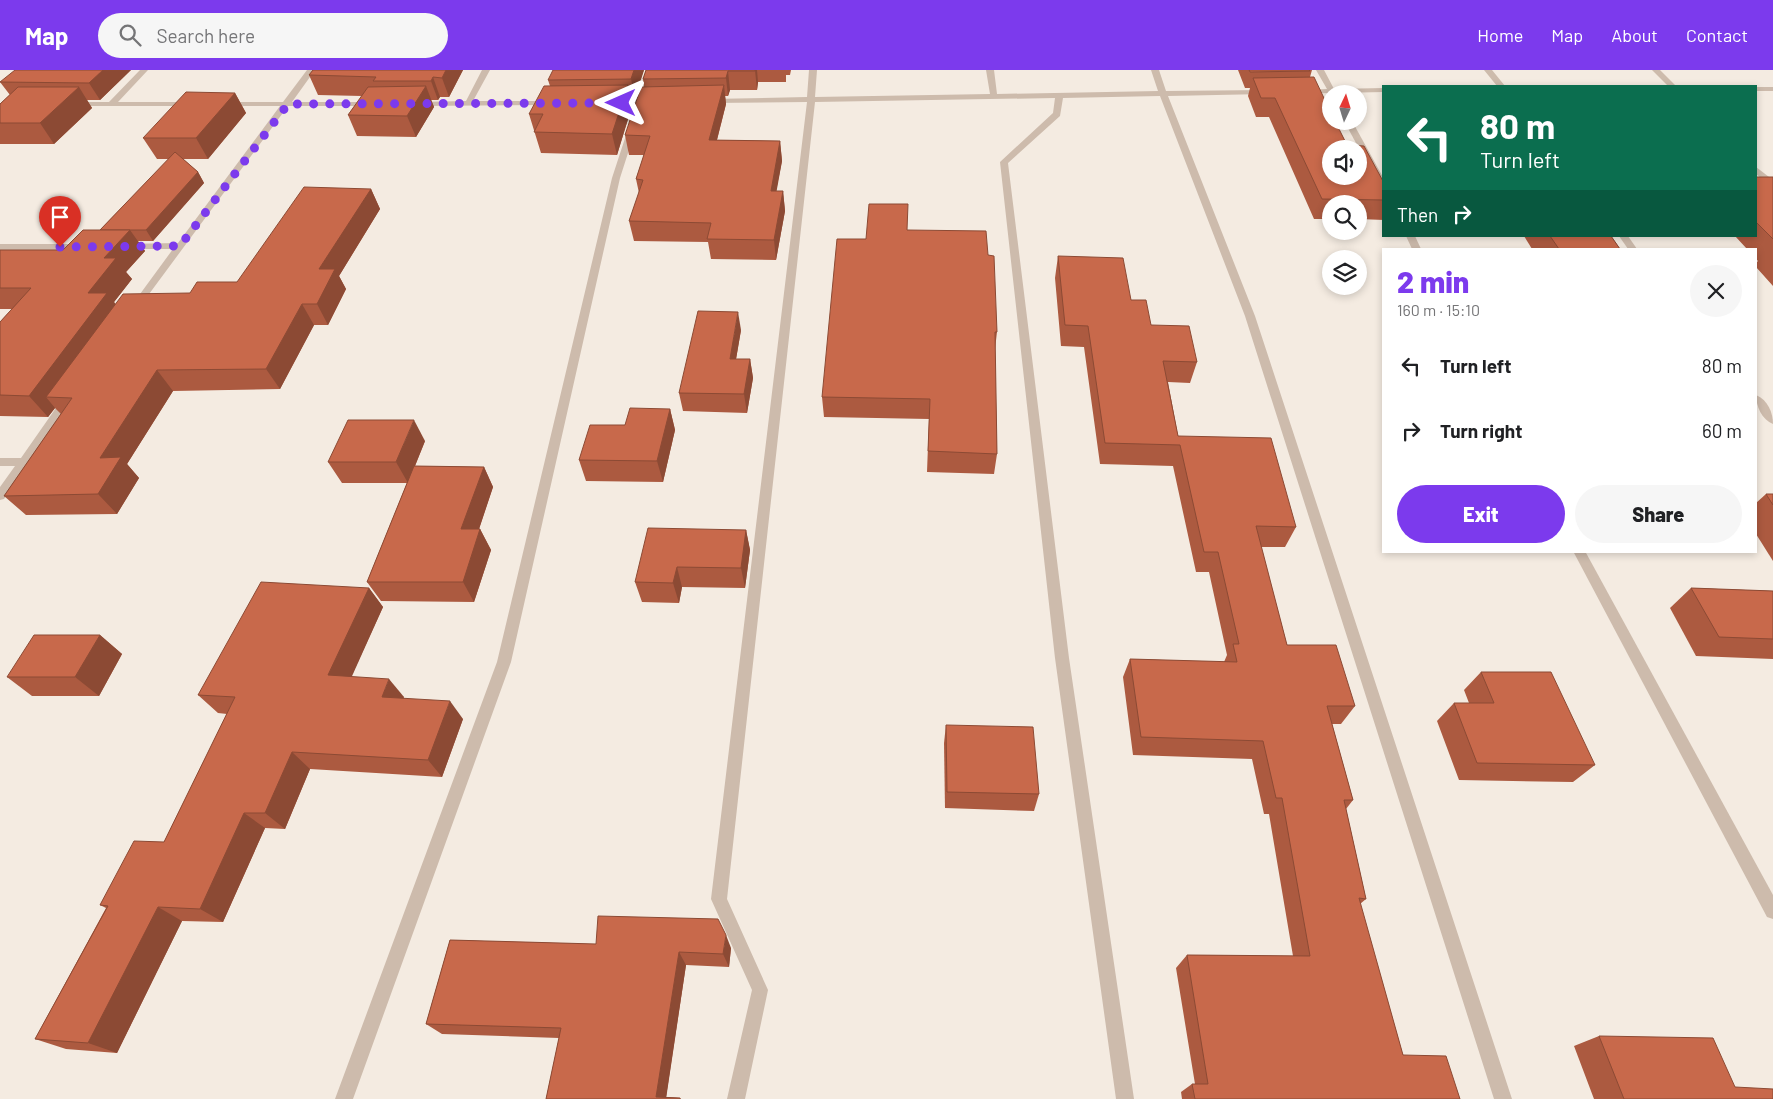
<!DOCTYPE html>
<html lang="en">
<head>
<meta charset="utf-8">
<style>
  body { margin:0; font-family:Barlow,sans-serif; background:#f6f6f6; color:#202124; height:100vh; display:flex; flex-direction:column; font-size:19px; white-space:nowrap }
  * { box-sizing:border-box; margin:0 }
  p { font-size:16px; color:#757577 }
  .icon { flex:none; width:28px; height:28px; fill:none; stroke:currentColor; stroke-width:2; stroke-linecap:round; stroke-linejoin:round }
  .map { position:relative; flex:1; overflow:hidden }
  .drawer { position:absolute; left:1382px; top:178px; width:375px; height:305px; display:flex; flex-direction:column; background:#fff; border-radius:0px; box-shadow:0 2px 8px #0003 }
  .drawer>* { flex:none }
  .guide { position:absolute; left:1382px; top:15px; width:375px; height:152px; border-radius:0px; box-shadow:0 2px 8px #0003; background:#0b6e4f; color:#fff; overflow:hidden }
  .needle { width:32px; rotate:4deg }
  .controls { position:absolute; left:1322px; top:15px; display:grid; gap:10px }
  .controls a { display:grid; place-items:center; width:45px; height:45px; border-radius:50%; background:#fff; box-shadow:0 2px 8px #0003; font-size:25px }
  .pin { position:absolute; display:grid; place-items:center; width:42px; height:42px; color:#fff; margin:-51px -21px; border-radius:50% 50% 50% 0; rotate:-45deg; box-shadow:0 0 5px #0007 }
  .pin .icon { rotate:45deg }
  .me { position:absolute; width:55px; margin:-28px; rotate:270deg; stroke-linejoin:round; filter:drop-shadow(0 0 4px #0008) }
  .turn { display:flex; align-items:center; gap:18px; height:105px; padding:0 15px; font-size:22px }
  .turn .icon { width:65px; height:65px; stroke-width:2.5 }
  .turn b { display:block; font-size:35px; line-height:42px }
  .then { display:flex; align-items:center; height:48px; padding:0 15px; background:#0003; gap:10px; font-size:19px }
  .round { display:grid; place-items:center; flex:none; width:52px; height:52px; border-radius:26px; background:#f6f6f6 }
  .head { display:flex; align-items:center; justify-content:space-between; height:85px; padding:0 15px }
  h1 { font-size:30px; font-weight:800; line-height:38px; color:#7c3aed }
  .button { display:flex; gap:10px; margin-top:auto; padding:10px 15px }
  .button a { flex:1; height:58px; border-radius:30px; background:#7c3aed; color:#fff; font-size:20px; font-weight:800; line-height:58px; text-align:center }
  .button a+a { background:#f6f6f6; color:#202124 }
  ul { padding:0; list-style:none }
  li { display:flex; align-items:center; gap:15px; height:65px; padding:0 15px }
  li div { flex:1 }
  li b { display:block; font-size:19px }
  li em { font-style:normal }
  header { display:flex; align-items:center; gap:30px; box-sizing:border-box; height:70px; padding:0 25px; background:#7c3aed; color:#fff }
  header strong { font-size:24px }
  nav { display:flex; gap:28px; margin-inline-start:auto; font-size:18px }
  .search { width:350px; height:45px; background:#f6f6f6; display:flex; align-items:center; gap:12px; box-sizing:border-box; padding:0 18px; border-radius:28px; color:#757577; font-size:19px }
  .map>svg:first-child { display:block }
</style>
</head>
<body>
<header>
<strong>Map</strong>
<div class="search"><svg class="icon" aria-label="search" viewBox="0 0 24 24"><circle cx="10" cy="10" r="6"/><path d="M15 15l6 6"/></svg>Search here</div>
<nav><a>Home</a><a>Map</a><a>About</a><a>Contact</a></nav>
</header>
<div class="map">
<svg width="1773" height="1029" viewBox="0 0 1773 1029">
  <rect width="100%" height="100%" fill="#f4ebe1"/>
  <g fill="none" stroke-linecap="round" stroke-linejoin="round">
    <!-- lane -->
    <g fill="#cdbbac" fill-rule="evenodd">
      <path d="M1619 166H1628L1637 179H1628Z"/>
      <path d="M1756 325C1768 330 1773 343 1773 354 1762 350 1756 336 1756 325Z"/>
    </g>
    <!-- street -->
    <g fill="#cdbbac" fill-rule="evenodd">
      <path d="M140 0H148L118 32H190L194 34 190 36H72L68 34 72 32H109Z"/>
      <path d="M307 0H315L292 32H372L376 34 372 36H288L138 239H132V235L173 179H125L122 178V174L178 173 280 36H225L221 34 222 32H283Z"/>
      <path d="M482 0H490L473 31H550L554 33 550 35 417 36 413 34 417 32 466 31Z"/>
      <path d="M809 0H817L815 27 990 24 986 0H994L997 24 1158 21 1151 0H1159L1166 21 1265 20 1269 22 1265 24 1168 26 1255 246 1512 1029H1494L1245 246 1160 26 1063 28 1060 46 1008 93 1069 588 1134 1029H1116L1055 588 1000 92 1053 43 1055 28 815 32 727 829 768 920 745 1029H727L752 920 711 829 807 32 710 33 706 31 710 29 807 27Z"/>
      <path d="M1316 0H1324L1334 19 1384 18V22L1337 23 1331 24V26L1329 23 1302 24V20H1305L1327 19Z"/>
      <path d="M1484 0H1492L1505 16H1497Z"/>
      <path d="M1652 0H1660L1676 16H1668Z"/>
      <rect x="1756" y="17" width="17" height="4"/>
      <path d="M1344 51H1352L1384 109V120L1380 117Z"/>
      <path d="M629 56 636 58 620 108 511 592 353 1029H335L497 592 612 108Z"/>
      <path d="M1756 97 1773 110V118L1756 104Z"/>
      <path d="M1406 166H1415L1421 179H1412Z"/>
      <path d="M0 174H82L87 177 82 180H0Z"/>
      <path d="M69 324 73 325 74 328 73 331 4 429 0 430V417L15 396H0V388H21L65 325Z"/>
      <path d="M1573 481H1585L1773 825V849L1767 847Z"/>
    </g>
  </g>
  <!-- wall -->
  <g fill="#ac5a40">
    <path d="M131 0 100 30H87L92 38 54 74H0V34L10 25 0 12Z"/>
    <path d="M313 0H463L449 27H440L438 30H431L434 37 416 67 357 66 348 45 362 26 318 25 309 5Z"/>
    <path d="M644 0 635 27H631L632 36 617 85 541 83 529 44 550 16 548 10Z"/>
    <path d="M646 0H791L790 5H786V12H758L757 20H730L728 26H725L726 34 717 70 780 71 782 91 776 121H783L785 141 776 190 711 189 708 172 634 171 629 151 639 123 636 109 644 85H629L625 65 644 17 643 9Z"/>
    <path d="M1238 0H1312L1310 7 1347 75 1384 113V150L1359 149V134H1331V149H1314L1269 47H1256L1248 26 1250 18H1245Z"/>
    <path d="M235 23 246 43 208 89H183L198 102 204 113 153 171H138L145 181 126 202 132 209 114 232 115 234 190 223 237 212 371 119 380 139 339 206 346 219 328 255H314L280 319 173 321 127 394 139 408 117 444 26 445 4 426 61 344 55 338 48 347 0 346V252L12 239H0V180H63L100 160 169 89H157L143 68Z"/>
    <path d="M1756 107H1773V216L1756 197V193L1758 191 1756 189V179H1747L1735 166H1756Z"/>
    <path d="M907 160 988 185 997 262 995 279 997 384 994 404 927 402 929 349 824 347 822 327 866 169Z"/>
    <path d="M1524 166H1611L1620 179H1532Z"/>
    <path d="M1058 186 1131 230 1151 255 1197 292 1190 313 1168 312 1178 366 1296 457 1285 477H1261L1287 575 1355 636 1341 654H1332L1353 730 1346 739 1366 829 1360 834 1403 985 1460 1029H1182L1181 1022 1192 1014H1195L1176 898 1187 885 1293 886 1269 744H1264L1252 689 1133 685 1123 607 1130 589 1224 592 1227 585 1209 502H1196L1173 396 1100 394 1084 277 1061 276 1055 208Z"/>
    <path d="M741 260 736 289H750L753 308 747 343 683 341 679 323Z"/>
    <path d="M670 339 675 360 663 412 586 411 579 390 625 355Z"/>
    <path d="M425 371 415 396 484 397 493 417 479 459H480L491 480 474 532 381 531 367 512 407 413H342L328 392Z"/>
    <path d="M1766 424H1773V491L1756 464V433Z"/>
    <path d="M746 460 750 480 745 518 682 517 679 533 642 532 635 512Z"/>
    <path d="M369 518 383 537 351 607 404 627 403 628 463 649 442 707 310 699 285 759 265 758 223 852 182 851 117 983 66 979 35 969 106 838 100 835 164 772 227 644 218 643 198 625Z"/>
    <path d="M1691 518 1773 521V589L1696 586 1670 538Z"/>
    <path d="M100 565 122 584 99 626H32L7 607Z"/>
    <path d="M1481 602 1595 695 1573 712 1459 710 1437 651 1454 633H1469L1464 620Z"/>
    <path d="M946 655 1039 724 1034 741 945 738 944 673Z"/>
    <path d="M450 870 731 878 729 897 686 895 666 1027 680 1028 681 1029H546L559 968 442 964 426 954Z"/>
    <path d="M1599 966 1735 1017 1773 1029H1594L1574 976Z"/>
  </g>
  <!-- shaded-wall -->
  <g fill="#8c4a34">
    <path d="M103 0H131L100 30 89 13Z"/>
    <path d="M446 0H463L449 27 442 8Z"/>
    <path d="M634 0H644L635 27 631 9Z"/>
    <path d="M755 0H757L758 12 757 20Z"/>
    <path d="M728 1 730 20 728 26 726 8Z"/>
    <path d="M433 7 440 27 438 30 431 11Z"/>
    <path d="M628 15 632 36 617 85 612 64Z"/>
    <path d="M724 15 726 34 712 89 709 70Z"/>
    <path d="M426 16 434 37 416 67 407 46Z"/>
    <path d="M79 17 92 38 54 74 40 53Z"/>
    <path d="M235 23 246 43 208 89 196 68Z"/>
    <path d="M780 71 782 91 773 141 771 121Z"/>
    <path d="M198 102 204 113 153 171 146 160Z"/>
    <path d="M371 119 380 139 339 206 346 219 328 255 317 234 319 199Z"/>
    <path d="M783 121 785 141 776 190 774 170Z"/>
    <path d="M130 160 145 181 126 202 132 209 114 232 123 244 46 327 55 338 48 347 29 326 88 223 104 188Z"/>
    <path d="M302 234 314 255 280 319 266 299Z"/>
    <path d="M738 242 741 260 733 307 730 289Z"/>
    <path d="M750 289 753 308 747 343 744 324Z"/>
    <path d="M157 300 173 321 127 394 139 408 117 444 98 424 100 388Z"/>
    <path d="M670 339 675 360 663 412 657 391Z"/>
    <path d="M414 350 425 371 408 413 396 392Z"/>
    <path d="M484 397 493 417 472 480 461 459Z"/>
    <path d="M480 459 491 480 474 532 463 512Z"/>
    <path d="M746 460 750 480 745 518 741 498Z"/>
    <path d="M677 497 682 517 679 533 673 513Z"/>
    <path d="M369 518 383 537 344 624 328 605Z"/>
    <path d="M100 565 122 584 99 626 75 607Z"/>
    <path d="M389 609 404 627 396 645 382 627Z"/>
    <path d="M450 631 463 649 442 707 428 690Z"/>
    <path d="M292 682 310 699 285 759 265 743Z"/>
    <path d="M244 743 265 758 223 852 200 839Z"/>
    <path d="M158 837 182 851 117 983 88 973Z"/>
    <path d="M726 865 731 878 729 897 723 884Z"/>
    <path d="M679 882 686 895 666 1029 656 1027Z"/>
  </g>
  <!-- building -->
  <g fill="#c8694b" stroke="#8c4a34" fill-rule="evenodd">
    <path d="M15 0H103L89 13 0 12Z"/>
    <path d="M313 0H446L442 8 433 7 431 11H373L376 7 309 5Z"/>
    <path d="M553 0H634L631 9 548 10Z"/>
    <path d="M646 0H755V1H728L726 8 643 9Z"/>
    <path d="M1249 0H1309L1310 1 1250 2Z"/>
    <path d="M1314 7 1331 43V51H1335L1347 75 1364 76 1384 113V130L1322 129 1275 28H1261L1253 8ZM1331 79H1359V106H1331Z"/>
    <path d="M628 15 612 64 534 62 543 44H529L544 16Z"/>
    <path d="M724 15 709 70 780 71 771 121H783L774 170 707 169 711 153 629 151 643 110 636 109 650 66 625 65 641 17Z"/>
    <path d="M426 16 407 46 348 45 368 17Z"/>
    <path d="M18 17H79L40 53H0V34Z"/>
    <path d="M186 22 235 23 196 68H143Z"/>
    <path d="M175 82 198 102 146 160H100Z"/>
    <path d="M1756 107H1773V169L1756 152Z"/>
    <path d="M304 117 371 119 319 199H335L317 234H302L266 299 157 300 100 388 121 387 98 424 4 426 72 328 46 327 123 224 190 223 197 212H237Z"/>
    <path d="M869 134H908L907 160 986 161 988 185 994 186 997 262H995L997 384 928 381 930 329 822 327 837 169H866Z"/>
    <path d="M83 160H130L104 188H116L88 223H107L29 326 0 325V252L31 218H0V180H63Z"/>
    <path d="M1550 166H1611L1620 179H1559Z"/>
    <path d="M1058 186 1123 188 1131 230H1146L1151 255 1189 256 1197 292 1163 291 1178 366 1271 368 1296 457 1256 456 1287 575H1336L1355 636H1327L1353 730H1344L1366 829 1359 828 1403 985 1446 986 1460 1029H1195L1192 1014H1208L1187 885 1310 886 1282 728H1276L1263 671 1141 667 1130 589 1237 592 1233 574H1239L1218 482H1204L1180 375 1105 373 1088 256 1065 255Z"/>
    <path d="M698 241 738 242 730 289H750L744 324 679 323Z"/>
    <path d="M630 338 670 339 657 391 579 390 590 355H625Z"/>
    <path d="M348 350H414L396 392H328Z"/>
    <path d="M414 396 484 397 461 459H480L463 512H367Z"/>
    <path d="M1766 424H1773V435Z"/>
    <path d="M648 458 746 460 741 498 677 497 673 513 635 512Z"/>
    <path d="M261 512 369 518 328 605 389 609 382 627 450 631 428 690 292 682 265 743H244L200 839 158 837 88 973 35 969 108 836 100 835 134 771 164 772 235 627 198 625Z"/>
    <path d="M1691 518 1773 521V569L1719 567Z"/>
    <path d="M34 565H100L75 607H7Z"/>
    <path d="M1481 602H1551L1595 695 1477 693 1454 633H1494Z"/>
    <path d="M946 655 1033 657 1039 724 947 722Z"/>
    <path d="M598 846 718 849 726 865 723 884 679 882 656 1027 680 1028V1029H546L561 958 426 954 450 870 596 874Z"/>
    <path d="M1599 966 1713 968 1735 1017 1773 1019V1029H1624Z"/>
  </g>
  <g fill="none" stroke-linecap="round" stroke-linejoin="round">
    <!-- route -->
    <path stroke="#7c3aed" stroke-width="9" stroke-dasharray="0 16.2" d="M60 177 180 176 288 34 621 33"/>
  </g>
</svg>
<div class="controls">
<a><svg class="needle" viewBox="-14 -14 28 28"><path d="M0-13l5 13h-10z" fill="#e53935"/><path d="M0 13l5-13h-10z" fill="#757577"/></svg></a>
<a><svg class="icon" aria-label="sound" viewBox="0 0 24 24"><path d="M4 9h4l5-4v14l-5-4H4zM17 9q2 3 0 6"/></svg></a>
<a><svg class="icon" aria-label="search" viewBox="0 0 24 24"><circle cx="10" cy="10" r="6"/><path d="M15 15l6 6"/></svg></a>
<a><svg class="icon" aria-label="layers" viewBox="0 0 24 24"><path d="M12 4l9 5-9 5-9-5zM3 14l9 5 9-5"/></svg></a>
</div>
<div class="pin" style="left:60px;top:177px;background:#d93025"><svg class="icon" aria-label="arrive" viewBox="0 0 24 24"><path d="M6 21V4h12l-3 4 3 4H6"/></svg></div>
<svg class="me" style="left:621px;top:33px" viewBox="-20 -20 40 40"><path d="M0-17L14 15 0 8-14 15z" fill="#7c3aed" stroke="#fff" stroke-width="4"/></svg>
<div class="guide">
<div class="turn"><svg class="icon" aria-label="left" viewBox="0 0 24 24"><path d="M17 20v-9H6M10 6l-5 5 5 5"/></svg><div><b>80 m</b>Turn left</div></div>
<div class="then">Then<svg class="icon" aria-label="right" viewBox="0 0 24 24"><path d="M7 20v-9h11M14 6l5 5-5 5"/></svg></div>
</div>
<section class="drawer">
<div class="head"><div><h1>2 min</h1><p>160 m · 15:10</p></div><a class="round"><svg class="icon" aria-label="close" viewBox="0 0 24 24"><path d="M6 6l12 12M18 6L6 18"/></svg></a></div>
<ul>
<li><svg class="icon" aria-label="left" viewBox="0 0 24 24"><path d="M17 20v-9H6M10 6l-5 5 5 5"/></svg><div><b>Turn left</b></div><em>80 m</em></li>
<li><svg class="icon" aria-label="right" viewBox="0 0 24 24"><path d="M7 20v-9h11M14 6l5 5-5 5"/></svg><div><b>Turn right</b></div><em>60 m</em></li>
</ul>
<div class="button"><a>Exit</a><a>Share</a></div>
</section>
</div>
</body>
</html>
